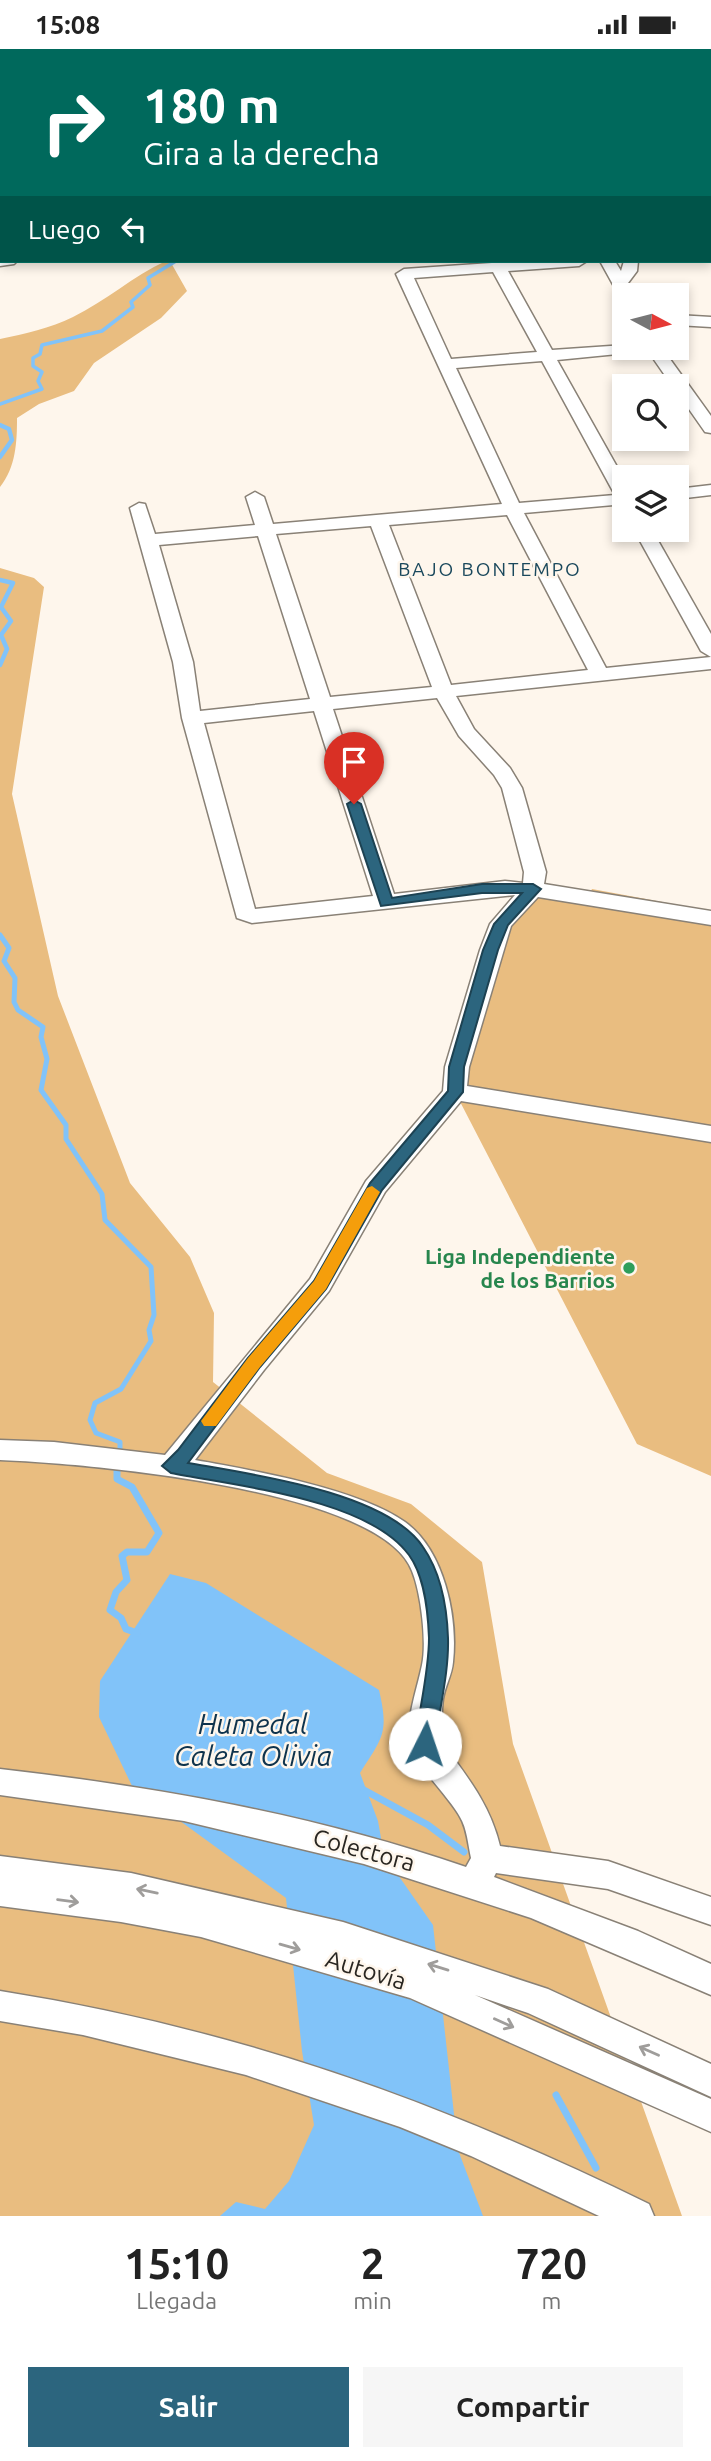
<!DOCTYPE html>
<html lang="es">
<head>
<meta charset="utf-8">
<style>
  body { margin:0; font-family:Ubuntu,sans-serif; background:#f6f6f6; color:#222; height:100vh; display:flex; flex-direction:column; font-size:26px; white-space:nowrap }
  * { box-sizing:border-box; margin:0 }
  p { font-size:23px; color:#767676 }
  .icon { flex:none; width:38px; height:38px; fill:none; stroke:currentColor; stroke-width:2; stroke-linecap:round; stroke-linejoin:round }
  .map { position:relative; height:2167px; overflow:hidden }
  .drawer { display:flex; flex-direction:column; background:#fff; flex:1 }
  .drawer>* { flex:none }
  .hud { position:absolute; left:0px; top:0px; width:712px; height:214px; box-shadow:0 4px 10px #0003; background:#00695c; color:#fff; overflow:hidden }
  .needle { width:46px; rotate:97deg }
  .tools { position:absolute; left:612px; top:234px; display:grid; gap:14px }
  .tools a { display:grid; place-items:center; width:77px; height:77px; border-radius:0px; background:#fff; box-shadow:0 4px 10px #0003; font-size:35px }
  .pin { position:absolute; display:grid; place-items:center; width:60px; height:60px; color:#fff; margin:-72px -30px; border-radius:50% 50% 50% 0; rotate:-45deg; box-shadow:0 0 7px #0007 }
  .pin .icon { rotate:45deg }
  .me { position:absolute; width:77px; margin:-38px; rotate:4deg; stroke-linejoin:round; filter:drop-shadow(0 0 5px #0008) }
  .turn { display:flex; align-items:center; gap:24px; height:147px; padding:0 28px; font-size:32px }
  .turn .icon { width:91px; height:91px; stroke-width:2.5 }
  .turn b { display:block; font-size:49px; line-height:60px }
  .then { display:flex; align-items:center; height:66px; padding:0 28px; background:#0003; gap:14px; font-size:26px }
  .eta { display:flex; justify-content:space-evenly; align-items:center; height:119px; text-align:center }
  .eta b { font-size:42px; font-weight:700; line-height:49px }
  .action { display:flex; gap:14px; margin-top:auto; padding:14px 28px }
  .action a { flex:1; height:80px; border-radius:0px; background:#2c657e; color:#fff; font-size:28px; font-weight:700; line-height:80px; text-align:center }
  .action a+a { background:#f6f6f6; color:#222 }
  .status { display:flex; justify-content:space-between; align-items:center; height:49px; padding:0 35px; background:#fff; direction:ltr }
  .status svg { height:19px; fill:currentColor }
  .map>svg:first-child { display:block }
</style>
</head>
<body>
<div class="status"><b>15:08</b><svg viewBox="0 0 49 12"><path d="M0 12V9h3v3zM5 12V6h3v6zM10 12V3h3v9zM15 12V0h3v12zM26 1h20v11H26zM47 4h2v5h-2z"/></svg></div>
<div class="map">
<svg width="711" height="2167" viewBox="0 0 711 2167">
  <rect width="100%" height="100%" fill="#fef6ec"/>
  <!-- green -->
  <g fill="#e9bd80">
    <path d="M166 212H170L187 242 161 269 94 314 74 342 39 355 17 369C17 393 16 418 0 438V290C25 285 50 279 73 268 106 252 133 227 166 212Z"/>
    <path d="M0 519 34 529 44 538 12 745 58 947 130 1134 190 1208 214 1264 213 1333 327 1424 411 1455 482 1513 513 1695 682 2167H0Z"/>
    <path d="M533 840 588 848 592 840 711 862V1427L637 1395 455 1043 491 901Z"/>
  </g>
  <!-- water -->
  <path fill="#81c3f9" d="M170 1525 206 1534 379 1641C389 1684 383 1688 360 1724L378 1772 384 1806 433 1876 458 2101 483 2167H220L236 2153 265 2160 289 2132 314 2076 302 2002 286 1849 132 1737 99 1668 100 1632Z"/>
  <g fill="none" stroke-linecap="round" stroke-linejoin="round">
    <!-- stream-far3 -->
    <path stroke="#81c3f9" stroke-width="3.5" d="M0 355 42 340 38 332 42 323 33 317V309L40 305 42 296 102 282 133 258 131 253 150 236 148 229 176 212"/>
    <!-- stream-far2 -->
    <g stroke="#81c3f9" stroke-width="4.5">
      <path d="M0 376 9 380 12 391 0 408"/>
      <path d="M0 531 13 534 1 558 11 572 1 586 7 600 0 616"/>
    </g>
    <!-- stream-far1 -->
    <path stroke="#81c3f9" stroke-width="5" d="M0 886 9 899 4 912 15 929 14 953 18 961 43 978 41 988 47 1010 41 1041 66 1076V1090L102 1145 105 1171 151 1218 154 1266 149 1281 151 1292 121 1340 95 1354 90 1371 96 1384 120 1393V1399"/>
    <!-- stream -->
    <g stroke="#81c3f9" stroke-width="7">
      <path d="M117 1422V1430L132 1438 159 1484 147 1503H127L122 1507 127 1531 116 1543 110 1561 121 1569 126 1580 137 1584"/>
      <path d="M364 1741 428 1776 464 1803"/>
      <path d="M556 2046 596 2119"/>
    </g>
    <defs>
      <g id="minor">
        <path d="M0 0H7L2 2 0 12Z"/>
        <path d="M87 0H99L100 2H86Z"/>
        <path d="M341 0H391L392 2H342Z"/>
        <path d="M479 0H491L492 2H479Z"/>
        <rect x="710" y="24" width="1" height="8"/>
        <rect x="0" y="77" width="2" height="8"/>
        <rect x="710" y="127" width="1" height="8"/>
        <rect x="0" y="140" width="2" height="8"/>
        <path d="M0 207 2 212H17L14 215 0 217Z"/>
        <path d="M521 212H587L579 217 508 222 552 301 625 296V299H662L711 367V384L705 383 677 343V338H673L648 302 557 311 625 432V455L524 464 606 619 711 608V620L456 647 474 680 510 719 522 739 546 823 544 835 711 862V876L538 848 511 877 469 1018 467 1037 711 1077V1093L461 1052 385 1143 329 1242 264 1321 195 1411C252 1421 359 1440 405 1473 444 1501 458 1567 453 1613 452 1626 445 1637 443 1650 441 1663 442 1678 441 1692 466 1726 490 1755 500 1797L608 1812 711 1848V1876L608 1840 496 1824 494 1828 638 1882 711 1915V1946L531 1869 364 1815 184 1772 0 1746V1720C158 1738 315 1766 466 1818L471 1809C468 1796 467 1779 460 1768 450 1749 412 1712 410 1694 406 1668 417 1641 422 1616 427 1593 421 1544 412 1522 381 1439 81 1414 0 1411V1391L54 1393 165 1406 310 1230 366 1132 443 1042 445 1018 480 901 490 875 515 846 252 874 237 869 182 669 173 613 130 459 139 454 145 455 155 485 255 476 246 448 255 443 264 448 273 475 502 455 396 225 404 220ZM493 223 537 303 451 310 414 229ZM542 312 615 446 519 454 456 319ZM507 466 588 621 451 636 389 476ZM371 477 432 638 330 648 276 485ZM258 487 310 650 200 662 193 613 159 496ZM437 649 459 687 494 726 502 739 524 823 523 834 505 832 394 845 333 660ZM314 662 373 847 255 860 204 674Z"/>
        <path d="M600 212H615L621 222 624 212H638L637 222 628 234 635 247H625V251L621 250Z"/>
        <path d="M677 266 711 268V278L677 276Z"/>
        <path d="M711 436V446L677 450V440Z"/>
        <path d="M634 481H652L711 585V608L701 602Z"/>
        <path d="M0 1807 131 1824 343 1873 548 1940 711 2015V2048L528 1964 475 1946 711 2050V2083L410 1949 201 1888 121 1873 0 1857Z"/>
        <path d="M0 1942C237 1980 434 2050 649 2155L654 2167H599L471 2107 400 2078 246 2026 83 1986 0 1972Z"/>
      </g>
    </defs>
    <!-- minor casing -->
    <use href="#minor" stroke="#898176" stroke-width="3"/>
    <!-- minor -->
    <use href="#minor" fill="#fff" fill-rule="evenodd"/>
  </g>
  <!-- one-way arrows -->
  <defs><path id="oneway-shaft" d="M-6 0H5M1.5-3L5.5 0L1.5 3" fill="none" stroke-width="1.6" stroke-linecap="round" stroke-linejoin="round" transform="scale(1.75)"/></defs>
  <g stroke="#9f9d9b">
    <use href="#oneway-shaft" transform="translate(147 1842) rotate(-168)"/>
    <use href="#oneway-shaft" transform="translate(68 1852) rotate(7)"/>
    <use href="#oneway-shaft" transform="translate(290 1898) rotate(16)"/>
    <use href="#oneway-shaft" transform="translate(438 1918) rotate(-163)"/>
    <use href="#oneway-shaft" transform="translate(504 1974) rotate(24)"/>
    <use href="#oneway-shaft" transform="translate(649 2002) rotate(-156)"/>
  </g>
  <!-- route -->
  <path fill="#2c657e" stroke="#1d4252" stroke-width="2" d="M354 751 361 755 392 849 482 835H533L541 840 508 876 498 901 464 1018 463 1043 382 1141 326 1240 260 1318 188 1414C250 1425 387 1443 423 1498 441 1524 447 1558 448 1589 449 1624 439 1661 435 1695L432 1701H418L415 1695C419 1661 429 1623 429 1589 428 1563 425 1528 409 1506 368 1450 236 1437 171 1424L162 1417 178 1401 248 1309 314 1232 370 1134 448 1042 449 1018 483 901 494 875 522 844H482L381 857 347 755Z"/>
  <!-- slow -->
  <path fill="#f59e0b" d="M372 1137 380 1143 326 1240 260 1318 216 1377H204L201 1372 204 1368 248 1309 314 1232 367 1139Z"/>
  <!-- markers -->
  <circle fill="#2e9e5b" stroke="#fef6ec" stroke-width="2.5" cx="629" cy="1219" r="7"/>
  <g text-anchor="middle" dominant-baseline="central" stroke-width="5" stroke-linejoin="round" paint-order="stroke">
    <!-- far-neighbourhood labels -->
    <g font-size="19" letter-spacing="2" fill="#1a485c" stroke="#fef6ec">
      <text x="490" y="520">BAJO BONTEMPO</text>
    </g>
    <!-- leisure labels -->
    <g font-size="21" font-weight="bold" fill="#27864d" stroke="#fef6ec" text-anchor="end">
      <text x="615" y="1207">Liga Independiente<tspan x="615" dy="24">de los Barrios</tspan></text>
    </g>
    <!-- near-street labels -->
    <g font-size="24" fill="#292621" stroke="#fef6ec">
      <text transform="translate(364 1801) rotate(15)">Colectora</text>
      <text transform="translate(366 1921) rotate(17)">Autovía</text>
    </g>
    <!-- near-water labels -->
    <g font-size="28" font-style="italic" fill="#0e334d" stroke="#fef6ec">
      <text x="253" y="1674">Humedal<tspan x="253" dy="32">Caleta Olivia</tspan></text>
    </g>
  </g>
</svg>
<div class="tools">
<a><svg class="needle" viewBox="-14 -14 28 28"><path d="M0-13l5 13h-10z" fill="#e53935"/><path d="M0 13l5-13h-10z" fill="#767676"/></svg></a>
<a><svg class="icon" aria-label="search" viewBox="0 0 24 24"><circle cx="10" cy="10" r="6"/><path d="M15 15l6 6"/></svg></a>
<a><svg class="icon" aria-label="layers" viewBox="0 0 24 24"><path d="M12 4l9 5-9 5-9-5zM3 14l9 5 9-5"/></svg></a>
</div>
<div class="pin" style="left:354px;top:755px;background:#d93025"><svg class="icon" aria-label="arrive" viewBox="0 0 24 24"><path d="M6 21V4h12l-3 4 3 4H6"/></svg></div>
<svg class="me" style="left:425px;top:1695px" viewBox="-20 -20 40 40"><circle r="19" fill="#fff"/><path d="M0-13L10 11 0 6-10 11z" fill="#2c657e"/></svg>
<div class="hud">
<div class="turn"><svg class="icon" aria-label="right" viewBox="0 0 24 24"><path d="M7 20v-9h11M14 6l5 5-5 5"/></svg><div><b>180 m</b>Gira a la derecha</div></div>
<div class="then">Luego<svg class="icon" aria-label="left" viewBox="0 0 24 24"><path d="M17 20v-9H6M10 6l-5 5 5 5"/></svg></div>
</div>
</div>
<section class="drawer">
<div class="eta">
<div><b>15:10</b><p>Llegada</p></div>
<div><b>2</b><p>min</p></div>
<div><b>720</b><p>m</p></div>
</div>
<div class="action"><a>Salir</a><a>Compartir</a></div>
</section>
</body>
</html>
